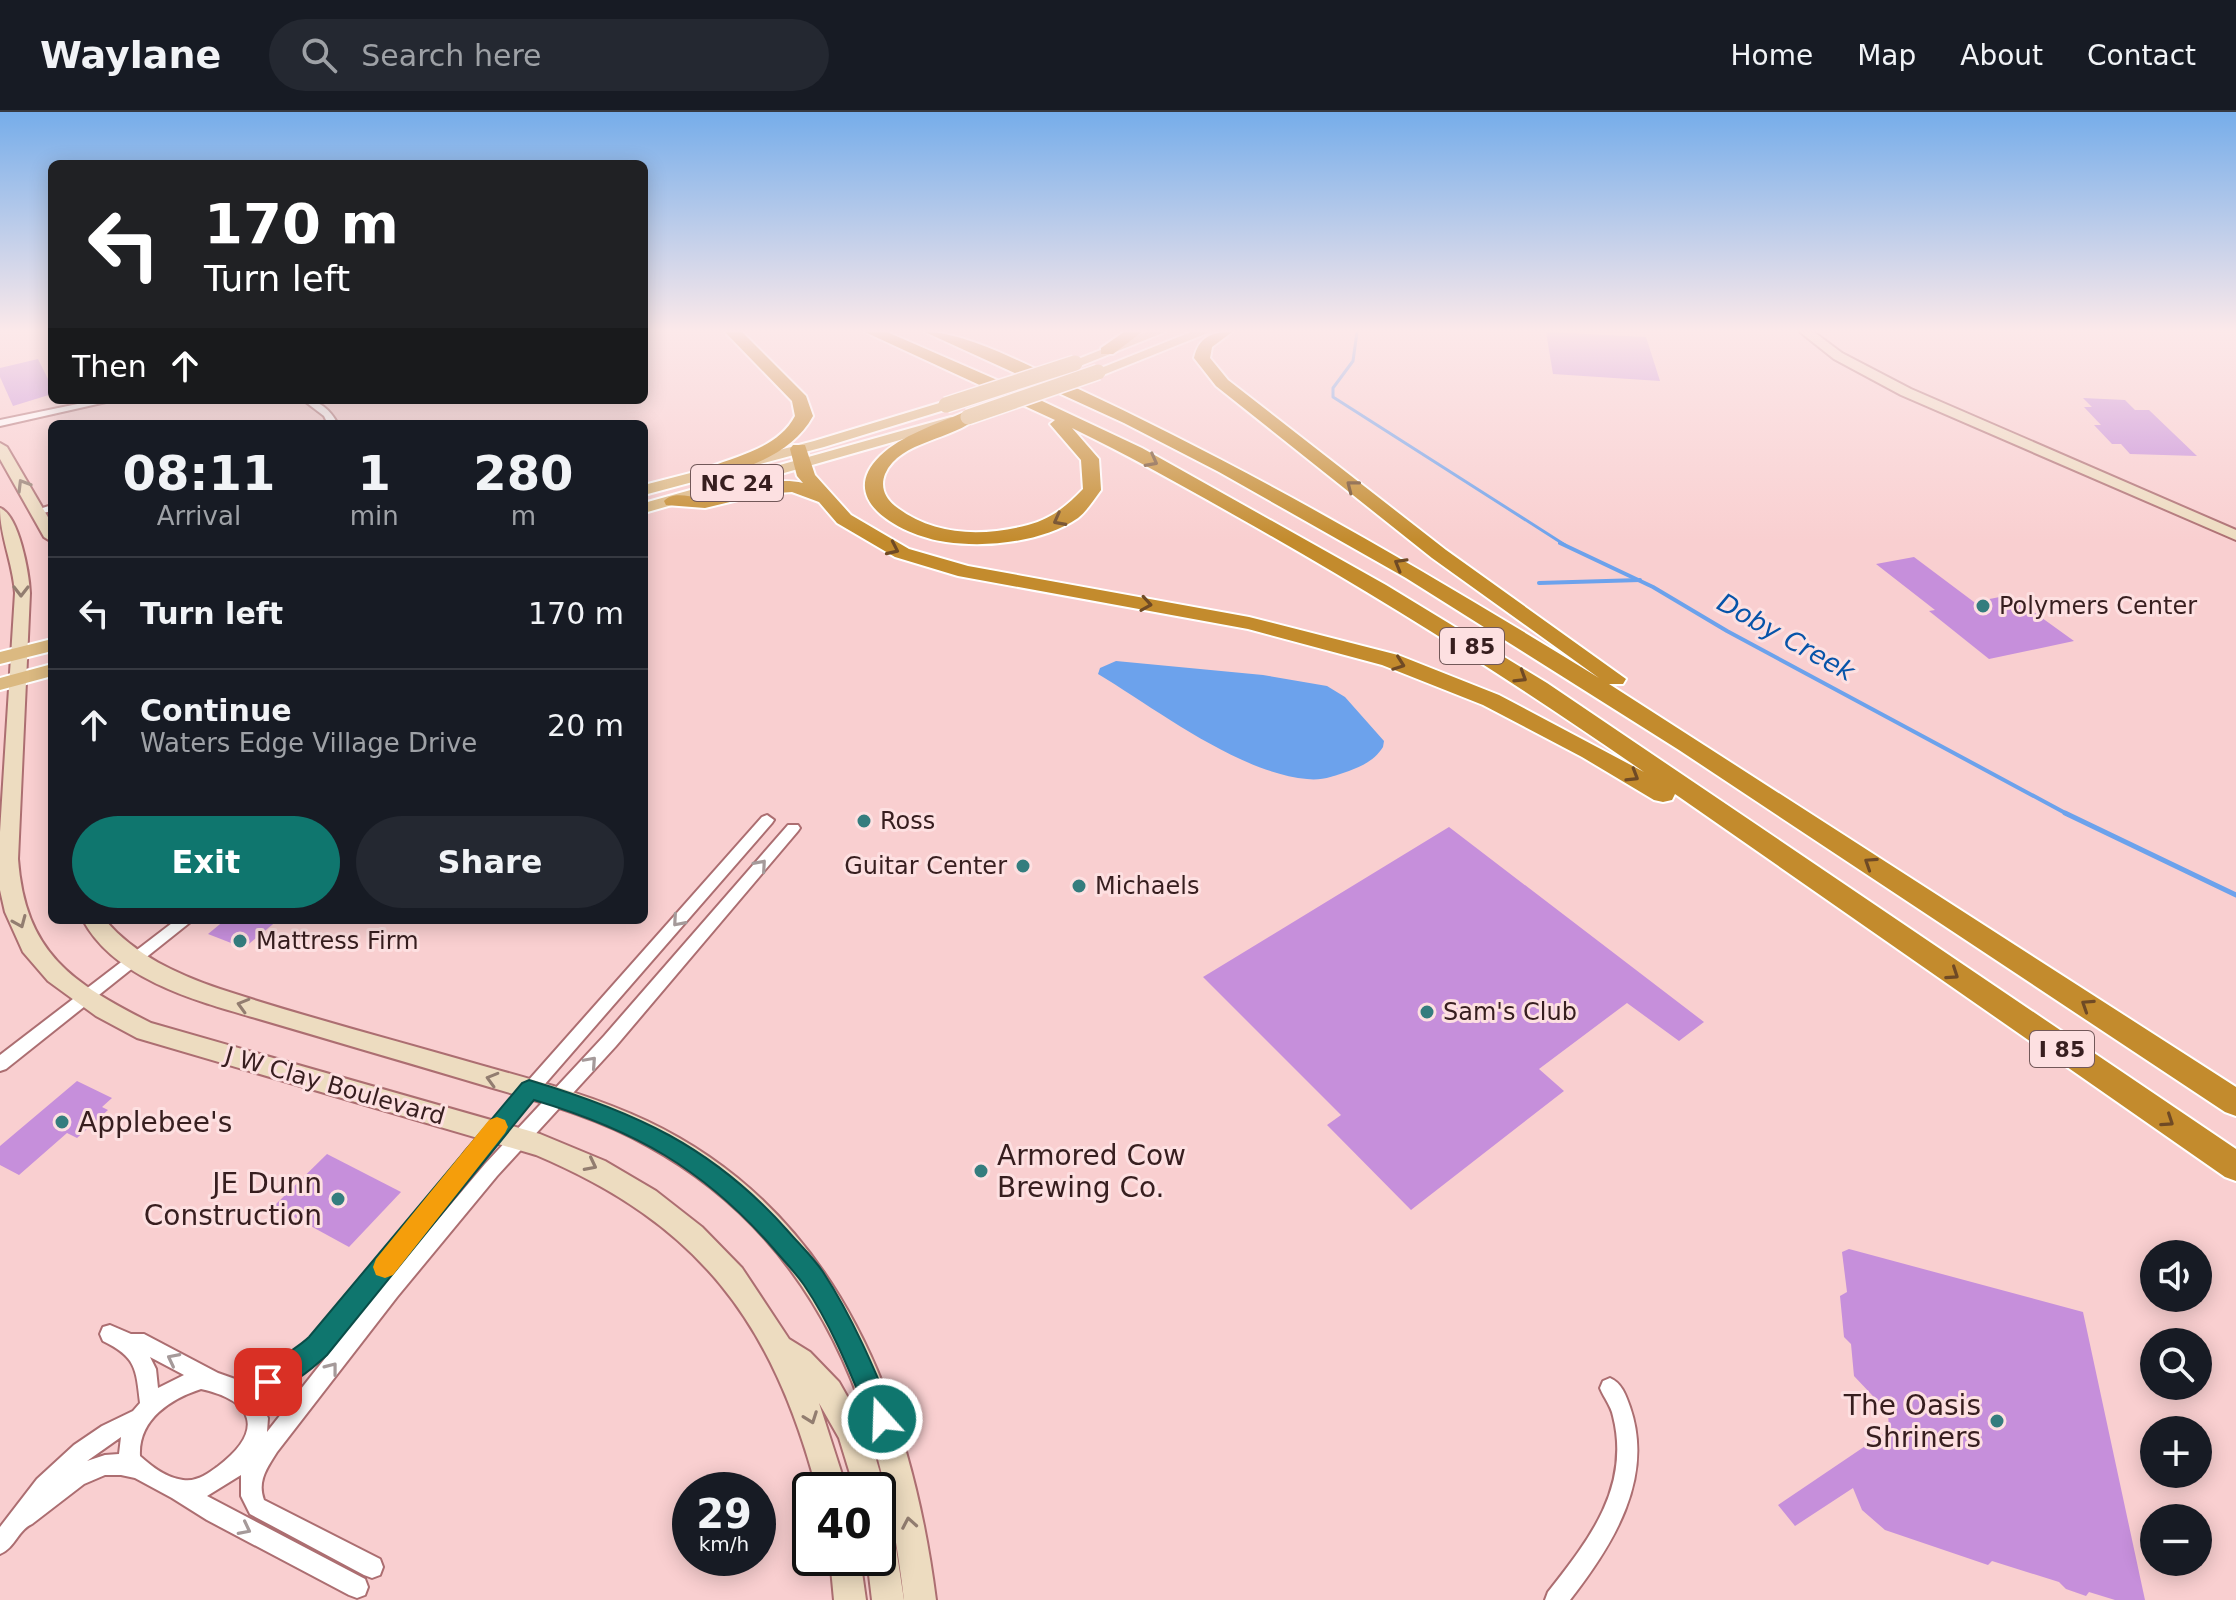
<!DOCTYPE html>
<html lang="en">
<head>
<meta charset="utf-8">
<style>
  body { margin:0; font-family:"DejaVu Sans",sans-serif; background:#242831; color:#f1f3f6; height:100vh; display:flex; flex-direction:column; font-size:30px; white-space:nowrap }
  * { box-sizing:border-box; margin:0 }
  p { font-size:26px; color:#9ea1a6 }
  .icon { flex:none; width:44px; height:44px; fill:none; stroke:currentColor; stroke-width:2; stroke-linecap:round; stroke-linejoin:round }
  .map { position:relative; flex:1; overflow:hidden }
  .sheet { position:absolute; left:48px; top:308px; width:600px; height:504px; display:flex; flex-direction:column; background:#171b24; border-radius:12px; box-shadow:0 4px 20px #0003 }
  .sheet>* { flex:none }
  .top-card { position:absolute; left:48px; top:48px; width:600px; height:244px; border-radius:12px; box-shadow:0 4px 20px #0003; background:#202124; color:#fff; overflow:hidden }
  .fabs { position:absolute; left:2140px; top:1128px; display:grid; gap:16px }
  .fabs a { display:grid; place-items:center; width:72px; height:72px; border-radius:50%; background:#171b24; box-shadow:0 4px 20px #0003; font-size:40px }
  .speed { position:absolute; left:672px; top:1360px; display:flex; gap:16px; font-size:40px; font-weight:700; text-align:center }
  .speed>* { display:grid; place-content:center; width:104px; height:104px; border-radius:50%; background:#171b24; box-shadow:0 4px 20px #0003; line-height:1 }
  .speed small { font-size:20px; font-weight:400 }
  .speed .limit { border:4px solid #111; border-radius:12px; background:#fff; color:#111 }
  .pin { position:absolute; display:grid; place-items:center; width:68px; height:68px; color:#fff; margin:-34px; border-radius:16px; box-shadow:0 4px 12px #0006 }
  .me { position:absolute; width:88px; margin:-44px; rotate:340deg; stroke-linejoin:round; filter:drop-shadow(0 0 6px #0008) }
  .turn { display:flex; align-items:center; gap:28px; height:168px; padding:0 24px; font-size:36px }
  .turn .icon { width:104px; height:104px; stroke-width:2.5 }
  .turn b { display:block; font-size:56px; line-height:68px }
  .then { display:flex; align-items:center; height:76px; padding:0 24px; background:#0003; gap:16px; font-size:30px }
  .eta { display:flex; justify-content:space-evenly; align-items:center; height:136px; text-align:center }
  .eta b { font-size:48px; font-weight:800; line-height:56px }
  .cta { display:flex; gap:16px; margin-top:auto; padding:16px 24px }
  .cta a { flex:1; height:92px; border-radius:48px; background:#0f766e; color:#fff; font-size:32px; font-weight:800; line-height:92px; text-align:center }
  .cta a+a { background:#242831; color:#f1f3f6 }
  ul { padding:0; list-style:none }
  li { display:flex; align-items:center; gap:24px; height:112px; padding:0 24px; border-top:2px solid #363941 }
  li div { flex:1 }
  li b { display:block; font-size:30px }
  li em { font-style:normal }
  header { display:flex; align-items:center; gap:48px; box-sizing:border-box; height:112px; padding:0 40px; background:#171b24; border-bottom:2px solid #363941 }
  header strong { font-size:38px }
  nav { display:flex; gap:44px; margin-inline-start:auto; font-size:28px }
  .search { width:560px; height:72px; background:#242831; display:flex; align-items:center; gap:20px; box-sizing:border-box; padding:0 28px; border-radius:44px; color:#9ea1a6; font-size:30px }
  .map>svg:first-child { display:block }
</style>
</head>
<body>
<header>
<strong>Waylane</strong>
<div class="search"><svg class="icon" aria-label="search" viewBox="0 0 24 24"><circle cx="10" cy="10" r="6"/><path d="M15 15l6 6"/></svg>Search here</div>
<nav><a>Home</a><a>Map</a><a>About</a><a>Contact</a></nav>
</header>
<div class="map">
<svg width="2236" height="1488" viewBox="0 0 2236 1488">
  <rect width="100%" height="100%" fill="#f9cfd0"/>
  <!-- water -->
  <path fill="#6ca2ec" d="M1116 549 1263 563 1327 574 1345 585 1384 629 1383 635C1375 648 1362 654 1349 659 1335 664 1321 669 1307 667 1239 661 1156 597 1098 562L1100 556Z"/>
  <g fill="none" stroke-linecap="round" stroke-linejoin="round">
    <!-- stream-far2 -->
    <path stroke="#6ca2ec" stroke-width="3" d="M1357 220 1353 249 1333 276V285L1565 433"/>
    <!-- stream-far1 -->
    <g stroke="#6ca2ec" stroke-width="4">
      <path d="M1560 431 1653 475 1727 519 2069 703"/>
      <path d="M1539 471 1640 468"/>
    </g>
    <!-- stream -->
    <path stroke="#6ca2ec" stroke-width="5" d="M2065 701 2236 783"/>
  </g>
  <!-- building -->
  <g fill="#c68fdb">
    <path d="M1546 220 1646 225 1660 269 1553 262Z"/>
    <path d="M38 247 52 275V282L13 294 0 265V256Z"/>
    <path d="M2083 286 2125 288 2135 298H2149L2197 344 2130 342 2121 332H2112L2094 313H2101L2084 295H2092Z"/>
    <path d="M1914 445 1974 490 2010 483 2074 529 1989 547 1929 499 1935 498 1876 452Z"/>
    <path d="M1449 715 1704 910 1679 929 1627 891 1539 957 1564 979 1411 1098 1327 1013 1341 1003 1203 865Z"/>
    <path d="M225 808H278L244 836 208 822Z"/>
    <path d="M77 969 112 986 102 995 108 998 77 1026 67 1021 19 1063 0 1053V1034Z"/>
    <path d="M327 1042 401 1080 349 1135 274 1094Z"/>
    <path d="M1849 1137 2083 1200 2145 1488H2115L2089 1480 2086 1484 2066 1477 2059 1470 1992 1449 1988 1453 1885 1418 1862 1398 1853 1376 1795 1414 1778 1393 1889 1318 1888 1300 1854 1264 1851 1232 1844 1225 1840 1184 1847 1180 1842 1140Z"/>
  </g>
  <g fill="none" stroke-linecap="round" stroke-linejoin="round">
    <defs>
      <g id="street">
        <path d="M97 288H115L0 314V308Z"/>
        <path d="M303 288C320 288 330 298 338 312H328L324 304Z"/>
        <path d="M52 393V399L38 402 33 399Z"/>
        <path d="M767 703 774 708 772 711 477 1050 461 1077 325 1241 296 1265 257 1283 268 1306 267 1320 383 1173 485 1052 604 924 788 713H798L800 716 798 719 616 934 497 1064 397 1185 277 1340C267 1356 257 1369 264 1388L380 1447 383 1455 380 1463 372 1466 364 1463 250 1402 241 1384V1363L207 1384 365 1467 368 1475 365 1483 357 1486 349 1483 207 1408 172 1386 135 1366 121 1363H105L84 1372 32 1412C18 1418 15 1436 0 1442V1415L37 1367 74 1333 102 1314 133 1299 140 1291C136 1256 136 1245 103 1229L100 1222 103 1215 110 1213 131 1222H144L218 1261 235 1267 257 1263 272 1257 311 1227 449 1065 465 1040 762 705ZM150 1245 184 1263 158 1276 156 1257ZM201 1277C256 1289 264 1320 217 1355 207 1362 197 1370 183 1368 167 1366 152 1355 140 1344 138 1308 170 1287 201 1277ZM121 1325 119 1342 105 1343 87 1349Z"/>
        <path d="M176 808H193L6 957 0 959V943Z"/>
        <path d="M1610 1266C1622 1271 1626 1284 1630 1295 1655 1367 1612 1434 1570 1488H1545L1548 1480C1589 1428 1631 1375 1613 1304 1611 1294 1604 1286 1600 1276L1603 1269Z"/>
      </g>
      <g id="secondary">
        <path d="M1800 220H1814L1842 241 1911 277 2236 418V428L1901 283 1834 247Z"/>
        <path d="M0 331 7 335 52 412V430L44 425 0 347Z"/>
        <path d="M0 396C19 403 29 461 30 481L18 747C25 841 72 871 151 911L540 1022 605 1049 656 1079 702 1115 742 1156 789 1227 810 1240 839 1270 860 1307 873 1337 885 1378 881 1389 878 1390V1378H855L839 1326 819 1291 847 1378H817C772 1209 699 1112 536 1043L137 926 96 904 48 869 23 840 5 800 0 778V720L15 481C13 451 0 425 0 396Z"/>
        <path d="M83 808H105C136 844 177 862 220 877 308 906 398 929 487 955 541 970 596 985 647 1009 837 1099 911 1292 936 1488H904C883 1303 821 1129 648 1034 592 1002 528 987 466 968 395 947 323 926 252 905 193 888 114 866 83 808Z"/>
        <path d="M878 1401 889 1405 893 1416 904 1488H872L867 1446H878Z"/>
        <path d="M830 1446H860L866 1488H834Z"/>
      </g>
      <g id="primary">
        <path d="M1146 220H1165L1080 254 1068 251Z"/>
        <path d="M1191 220H1210L1103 263 1091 260Z"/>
        <path d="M946 289 953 293 951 296 824 335 644 383V373L814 329Z"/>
        <path d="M951 305 956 306V312L644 401V391Z"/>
        <path d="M52 527V539L0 552V540Z"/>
        <path d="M52 552V564L0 578V566Z"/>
      </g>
      <g id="highway">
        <path d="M725 220H742L806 284 813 304C794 339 753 355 716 364L710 363 707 359 710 355C740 343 779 335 795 304L792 289Z"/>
        <path d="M865 220H887L1004 271 1142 336 1386 473 1547 571 2236 1037V1069L2225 1065 1675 682 1672 688 1663 690 1654 688 1582 645 1483 593 1382 553 1248 517 958 464 895 445 837 411 819 390 792 380 763 382 705 396 666 393 664 389C673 379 688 385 700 385 736 383 766 363 803 371L797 364 790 337 793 333H805L815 363 851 403 909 437 968 454 1249 505 1398 543 1499 583 1644 660C1519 573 1391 492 1259 417 1197 382 1136 347 1072 316L1099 347 1101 378C1095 386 1087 399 1078 406 1043 430 987 436 946 430 907 425 833 390 880 344 902 323 935 313 962 301L968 300 977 305C955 328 900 328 885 362 880 375 885 386 895 394 933 424 982 425 1028 413 1051 407 1067 394 1083 377L1081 348 1050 312 1055 308Z"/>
        <path d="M925 220C968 220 1032 256 1072 274 1255 359 1427 460 1599 566L1432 446 1216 274 1194 246C1199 225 1211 220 1232 220L1212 235 1210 246 1228 268 1446 438 1626 567 1623 572H1609L2236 975V1004L2225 1000 1679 638 1406 466 1219 360 1124 311Z"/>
        <path d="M1124 220H1142L1113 242H1101V236Z"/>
      </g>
    </defs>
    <!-- street casing -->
    <use href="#street" stroke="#ac6e71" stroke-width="4"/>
    <!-- secondary casing -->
    <use href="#secondary" stroke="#ac6e71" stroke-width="4"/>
    <!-- primary casing -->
    <use href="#primary" stroke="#fff" stroke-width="4"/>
    <!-- highway casing -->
    <use href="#highway" stroke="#fff" stroke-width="4"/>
    <!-- street -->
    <use href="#street" fill="#fff" fill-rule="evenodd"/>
    <!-- secondary -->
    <use href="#secondary" fill="#eddcc0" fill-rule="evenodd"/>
    <!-- primary -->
    <use href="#primary" fill="#dbb981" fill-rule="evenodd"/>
    <!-- highway -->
    <use href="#highway" fill="#c38b2d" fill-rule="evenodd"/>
    <defs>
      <g id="primary-bridge">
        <path d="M946 293 1075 251"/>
        <path d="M968 305 1098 260"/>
      </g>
    </defs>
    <!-- primary-bridge casing -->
    <use href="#primary-bridge" stroke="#fff" stroke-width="18" stroke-linecap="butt"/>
    <!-- primary-bridge -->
    <use href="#primary-bridge" stroke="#dbb981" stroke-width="15"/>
  </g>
  <!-- one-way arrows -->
  <defs><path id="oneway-chevron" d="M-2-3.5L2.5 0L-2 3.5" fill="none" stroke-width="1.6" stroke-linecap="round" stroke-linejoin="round" transform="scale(2)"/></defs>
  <g stroke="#6f4a25">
    <use href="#oneway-chevron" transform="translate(1152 349) rotate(28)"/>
    <use href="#oneway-chevron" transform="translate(1352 374) rotate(-142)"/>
    <use href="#oneway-chevron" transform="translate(1059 408) rotate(152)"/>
    <use href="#oneway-chevron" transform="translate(893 437) rotate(25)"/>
    <use href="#oneway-chevron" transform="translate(1400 452) rotate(-150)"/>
    <use href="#oneway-chevron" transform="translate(1146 492) rotate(9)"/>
    <use href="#oneway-chevron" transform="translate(1399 552) rotate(20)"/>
    <use href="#oneway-chevron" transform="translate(1521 565) rotate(32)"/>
    <use href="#oneway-chevron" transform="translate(1633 664) rotate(31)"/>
    <use href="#oneway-chevron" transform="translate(1870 751) rotate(-147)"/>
    <use href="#oneway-chevron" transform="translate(1953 862) rotate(34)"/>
    <use href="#oneway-chevron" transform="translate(2087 893) rotate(-147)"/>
    <use href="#oneway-chevron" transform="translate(2168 1009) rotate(34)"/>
  </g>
  <g stroke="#927d70">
    <use href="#oneway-chevron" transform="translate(23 373) rotate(-121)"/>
    <use href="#oneway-chevron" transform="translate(21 479) rotate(90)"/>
    <use href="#oneway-chevron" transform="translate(20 810) rotate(67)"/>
    <use href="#oneway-chevron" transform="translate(243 893) rotate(-164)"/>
    <use href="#oneway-chevron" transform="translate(492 967) rotate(-164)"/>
    <use href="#oneway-chevron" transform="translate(591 1053) rotate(27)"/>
    <use href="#oneway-chevron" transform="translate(811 1306) rotate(70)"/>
    <use href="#oneway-chevron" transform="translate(909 1411) rotate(-100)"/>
  </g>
  <g stroke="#a59a9a">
    <use href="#oneway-chevron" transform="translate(761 753) rotate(-49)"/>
    <use href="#oneway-chevron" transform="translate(678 809) rotate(131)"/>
    <use href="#oneway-chevron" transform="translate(591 950) rotate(-48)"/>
    <use href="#oneway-chevron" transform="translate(173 1247) rotate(-153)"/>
    <use href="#oneway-chevron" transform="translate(332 1256) rotate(-52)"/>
    <use href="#oneway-chevron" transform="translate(245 1417) rotate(27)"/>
  </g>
  <!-- sky -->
  <linearGradient id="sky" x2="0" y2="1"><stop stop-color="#76adea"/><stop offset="0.51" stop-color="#fce9ea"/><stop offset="1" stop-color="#fce9ea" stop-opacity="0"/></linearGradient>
  <rect width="2236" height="429" fill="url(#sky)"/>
  <!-- route -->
  <path fill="#0f766e" stroke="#0a4d48" stroke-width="2" d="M529 968C635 1000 712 1034 787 1118 799 1132 813 1145 823 1160 853 1206 874 1256 895 1307L891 1316 882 1320 873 1316C853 1268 834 1217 804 1173 795 1160 783 1148 773 1136 703 1056 634 1018 534 988L327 1243C310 1259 290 1274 268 1283L259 1279 255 1270C262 1254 295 1239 309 1225L522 971Z"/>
  <!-- slow -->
  <path fill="#f59e0b" d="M497 1005 505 1008 508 1015 505 1021 393 1163 385 1166 376 1163 373 1155 376 1147 489 1008Z"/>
  <!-- markers -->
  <g fill="#347d7e" stroke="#fde0e1" stroke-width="3">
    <circle cx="1983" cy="494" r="8"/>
    <circle cx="864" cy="709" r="8"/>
    <circle cx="1023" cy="754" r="8"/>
    <circle cx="1079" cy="774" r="8"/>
    <circle cx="240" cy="829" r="8"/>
    <circle cx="1427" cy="900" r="8"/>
    <circle cx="62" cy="1010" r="8"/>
    <circle cx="981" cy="1059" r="8"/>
    <circle cx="338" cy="1087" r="8"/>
    <circle cx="1997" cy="1309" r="8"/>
  </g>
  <g text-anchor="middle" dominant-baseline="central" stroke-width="6" stroke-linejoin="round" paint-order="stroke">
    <!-- shield labels -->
    <g fill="#fde0e1" stroke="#725859" stroke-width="2">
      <rect x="691" y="353" width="92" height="36" rx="6"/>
      <rect x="1440" y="516" width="64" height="36" rx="6"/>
      <rect x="2030" y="919" width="64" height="36" rx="6"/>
    </g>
    <g font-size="22" font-weight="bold" fill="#371e1f">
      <text x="737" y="371">NC 24</text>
      <text x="1472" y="534">I 85</text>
      <text x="2062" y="937">I 85</text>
    </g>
    <!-- poi labels -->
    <g font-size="24" fill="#371e1f" stroke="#fde0e1" text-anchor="start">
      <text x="1999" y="494">Polymers Center</text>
      <text x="880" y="709">Ross</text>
      <text x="1007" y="754" text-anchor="end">Guitar Center</text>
      <text x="1095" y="774">Michaels</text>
      <text x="256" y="829">Mattress Firm</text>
      <text x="1443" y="900">Sam's Club</text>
    </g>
    <!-- street labels -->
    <g font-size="24" fill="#371e1f" stroke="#fde0e1">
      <text transform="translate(335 974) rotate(16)">J W Clay Boulevard</text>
    </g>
    <!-- water labels -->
    <g font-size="26" font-style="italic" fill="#0754a9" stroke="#fde0e1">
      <text transform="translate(1786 525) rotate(29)">Doby Creek</text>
    </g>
    <!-- near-poi labels -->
    <g font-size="28" fill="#371e1f" stroke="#fde0e1" text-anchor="start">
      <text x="78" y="1010">Applebee's</text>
      <text x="997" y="1043">Armored Cow<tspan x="997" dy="32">Brewing Co.</tspan></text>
      <text x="322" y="1071" text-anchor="end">JE Dunn<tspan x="322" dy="32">Construction</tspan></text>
      <text x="1981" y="1293" text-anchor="end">The Oasis<tspan x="1981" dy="32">Shriners</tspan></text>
    </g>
  </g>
</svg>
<div class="fabs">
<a><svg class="icon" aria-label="sound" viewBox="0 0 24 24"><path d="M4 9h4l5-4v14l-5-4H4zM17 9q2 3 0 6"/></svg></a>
<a><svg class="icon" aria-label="search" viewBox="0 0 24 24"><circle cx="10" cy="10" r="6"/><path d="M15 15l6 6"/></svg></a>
<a>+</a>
<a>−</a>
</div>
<div class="speed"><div>29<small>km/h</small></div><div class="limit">40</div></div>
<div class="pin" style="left:268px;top:1270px;background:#d93025"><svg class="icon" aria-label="arrive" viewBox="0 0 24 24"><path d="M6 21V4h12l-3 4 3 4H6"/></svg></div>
<svg class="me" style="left:882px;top:1307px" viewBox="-20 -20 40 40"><circle r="17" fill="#0f766e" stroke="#fff" stroke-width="3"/><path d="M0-11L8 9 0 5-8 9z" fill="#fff"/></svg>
<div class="top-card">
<div class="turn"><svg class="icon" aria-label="left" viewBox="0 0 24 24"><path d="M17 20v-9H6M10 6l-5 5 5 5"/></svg><div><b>170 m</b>Turn left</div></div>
<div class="then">Then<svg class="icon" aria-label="ahead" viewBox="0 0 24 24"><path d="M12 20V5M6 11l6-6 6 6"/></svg></div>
</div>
<section class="sheet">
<div class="eta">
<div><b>08:11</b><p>Arrival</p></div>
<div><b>1</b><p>min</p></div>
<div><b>280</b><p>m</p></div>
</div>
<ul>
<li><svg class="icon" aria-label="left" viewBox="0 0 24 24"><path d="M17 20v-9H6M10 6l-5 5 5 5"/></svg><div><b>Turn left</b></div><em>170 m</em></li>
<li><svg class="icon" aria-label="ahead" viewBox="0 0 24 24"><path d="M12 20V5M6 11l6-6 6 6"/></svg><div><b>Continue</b><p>Waters Edge Village Drive</p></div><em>20 m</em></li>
</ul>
<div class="cta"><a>Exit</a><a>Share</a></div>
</section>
</div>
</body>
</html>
